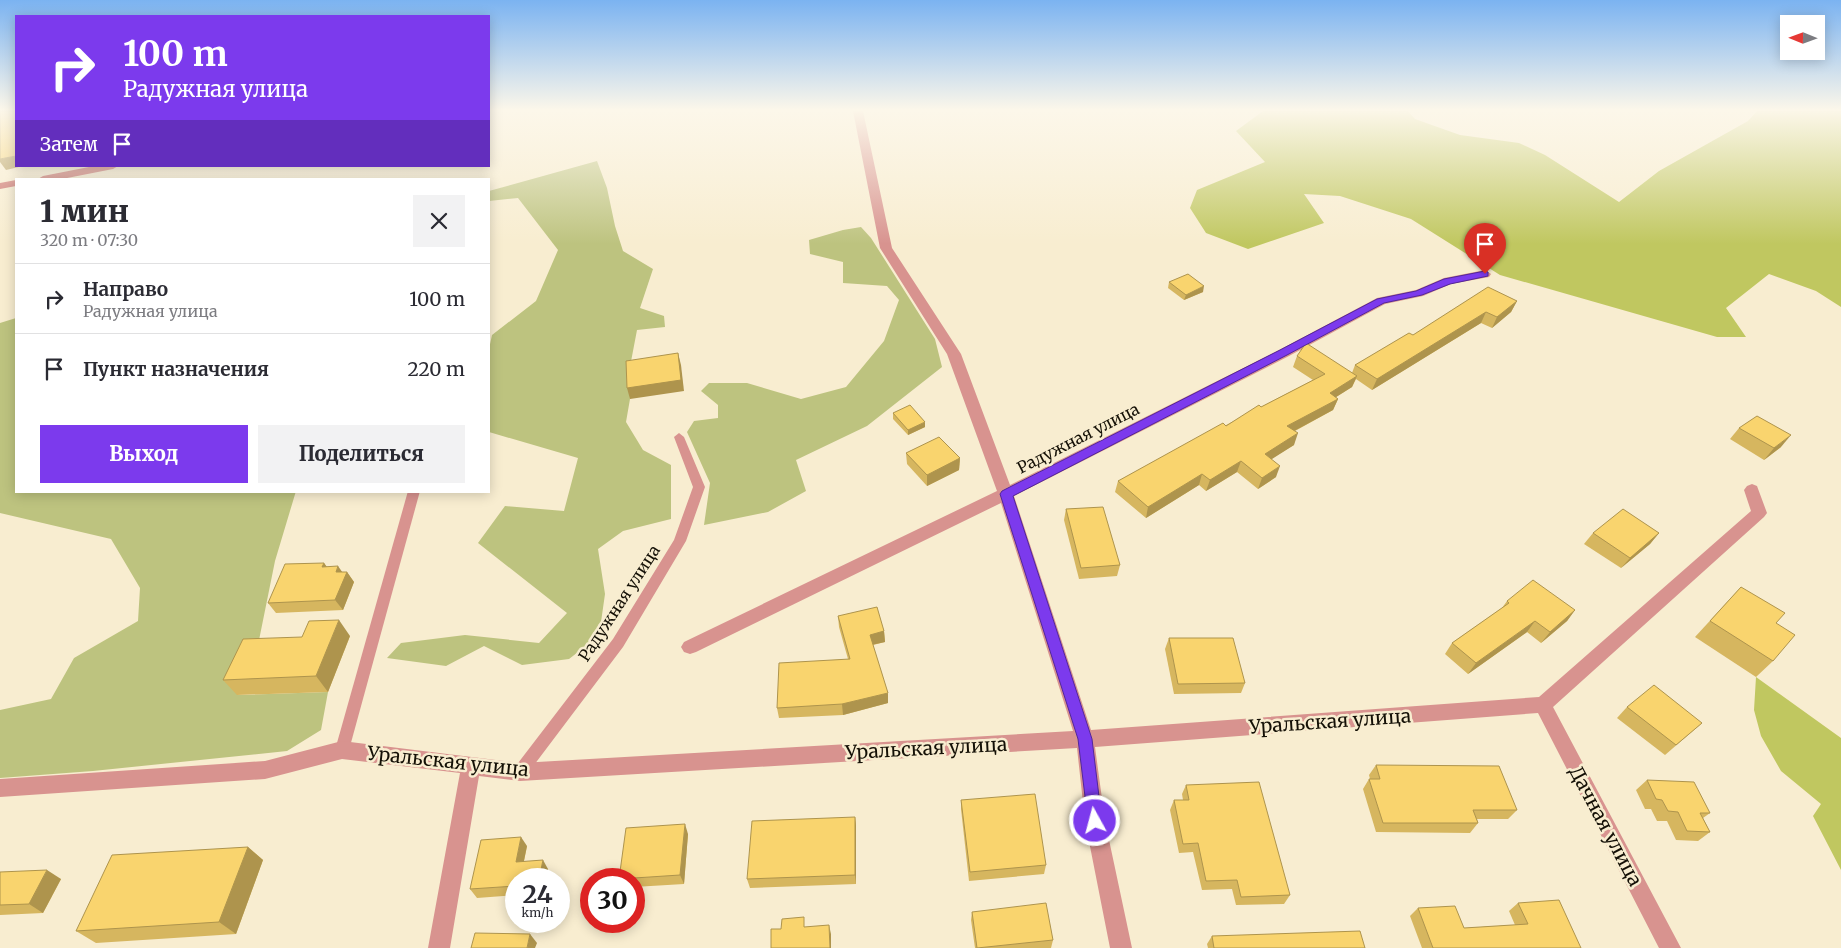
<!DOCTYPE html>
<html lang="ru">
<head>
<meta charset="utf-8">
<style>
  body { margin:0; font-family:Merriweather,serif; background:#f2f2f3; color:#2b2b33; height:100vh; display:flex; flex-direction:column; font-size:19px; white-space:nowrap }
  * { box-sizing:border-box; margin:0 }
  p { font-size:16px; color:#7c7c81 }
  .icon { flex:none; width:28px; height:28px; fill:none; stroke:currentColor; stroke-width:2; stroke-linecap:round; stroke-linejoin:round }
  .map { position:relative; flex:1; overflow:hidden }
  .sheet { position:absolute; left:15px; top:178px; width:475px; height:315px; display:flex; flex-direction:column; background:#fff; border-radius:0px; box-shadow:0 2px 12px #0003 }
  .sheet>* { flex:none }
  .hud { position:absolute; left:15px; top:15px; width:475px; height:152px; border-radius:0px; box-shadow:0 2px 12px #0003; background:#7c3aed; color:#fff; overflow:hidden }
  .needle { width:32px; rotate:271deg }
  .fabs { position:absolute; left:1780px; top:15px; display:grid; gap:10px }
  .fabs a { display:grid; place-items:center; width:45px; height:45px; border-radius:0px; background:#fff; box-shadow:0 2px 12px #0003; font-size:25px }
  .speed { position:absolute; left:505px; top:868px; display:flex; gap:10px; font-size:25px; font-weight:700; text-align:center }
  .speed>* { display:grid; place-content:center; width:65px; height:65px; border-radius:50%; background:#fff; box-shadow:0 2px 12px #0003; line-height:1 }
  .speed small { font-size:12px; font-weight:400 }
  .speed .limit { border:8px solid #d22; background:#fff; color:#111 }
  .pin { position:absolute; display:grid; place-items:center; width:42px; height:42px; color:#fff; margin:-51px -21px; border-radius:50% 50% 50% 0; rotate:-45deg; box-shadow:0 0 5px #0007 }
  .pin .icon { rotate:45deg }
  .me { position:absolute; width:55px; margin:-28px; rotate:353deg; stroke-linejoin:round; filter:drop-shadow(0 0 4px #0008) }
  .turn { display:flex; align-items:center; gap:18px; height:105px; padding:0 25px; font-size:22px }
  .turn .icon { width:65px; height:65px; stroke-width:2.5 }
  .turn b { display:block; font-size:35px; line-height:42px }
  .then { display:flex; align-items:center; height:48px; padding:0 25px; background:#0003; gap:10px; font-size:19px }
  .round { display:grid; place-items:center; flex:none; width:52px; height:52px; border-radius:0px; background:#f2f2f3 }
  .head { display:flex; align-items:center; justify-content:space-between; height:85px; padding:0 25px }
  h1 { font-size:30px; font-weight:800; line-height:38px }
  .button { display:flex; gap:10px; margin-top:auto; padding:10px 25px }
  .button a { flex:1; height:58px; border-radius:0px; background:#7c3aed; color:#fff; font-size:20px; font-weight:800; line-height:58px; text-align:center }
  .button a+a { background:#f2f2f3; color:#2b2b33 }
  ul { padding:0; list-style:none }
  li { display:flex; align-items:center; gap:15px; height:70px; padding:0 25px; border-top:1px solid #e1e1e2 }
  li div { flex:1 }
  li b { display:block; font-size:19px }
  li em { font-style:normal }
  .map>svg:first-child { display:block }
</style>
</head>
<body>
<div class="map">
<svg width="1841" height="948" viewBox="0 0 1841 948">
  <rect width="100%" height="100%" fill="#f8edd0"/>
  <!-- green -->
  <g fill="#bdc37f">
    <path d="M597 161 607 188 615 226 623 251 653 269 640 308 664 316 665 327 637 330 629 372 630 399 626 422 643 450 671 465V519L623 531 598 549 605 594 599 636 569 659 522 665 484 646 446 666 387 658 401 643 465 635 539 643 567 613 478 543 505 506 564 511 578 458 489 432V349L492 335 536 301 558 250 518 198 489 201V191Z"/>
    <path d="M861 227 871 238 935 339 942 367 867 426 796 460 806 491 768 512 704 525 710 483 687 432 694 421 718 418V405L701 391 709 383H747L801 399 846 387 884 341 899 300 887 286 843 283V262L810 254 809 240 843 230Z"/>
    <path d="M16 318V491H296L275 561 256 655 238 695 328 692 321 730 287 751 93 771 0 778V710L51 699 74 658 138 621 140 588 111 539 0 513V323Z"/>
  </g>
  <!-- forest -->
  <g fill="#c0c760">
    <path d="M1263 111H1408L1415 119 1460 135 1519 143 1545 155 1619 202 1659 171 1748 121 1757 111H1841V307L1816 291 1769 274 1726 308 1746 337H1717L1500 275 1411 219 1340 196 1304 194 1324 223 1248 249 1206 233 1190 208 1197 190 1265 162 1236 131Z"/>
    <path d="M1756 677 1841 738V870L1813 816 1821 804 1781 771 1761 736 1754 710Z"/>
  </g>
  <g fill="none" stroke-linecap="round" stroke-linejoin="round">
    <!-- service -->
    <g fill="#d8938f" fill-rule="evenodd">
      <path d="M679 433 684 437 705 487 686 541 623 647 525 777 520 779 515 777 513 772 515 767 613 639 674 540 693 487 674 437Z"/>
      <path d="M408 491H420L349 750 347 755 342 756 337 755 335 750Z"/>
    </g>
    <!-- minor -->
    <path fill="#d8938f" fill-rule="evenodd" d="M853 111H863L892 248 961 354 1010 485 1279 350 1377 298 1416 290 1444 278 1485 270 1491 274 1489 277 1451 284 1423 296 1385 304 1289 356 1014 496 1091 730 1539 697 1751 511 1744 490 1747 486 1752 484 1757 486 1767 513 1764 517 1553 707 1681 948H1659L1538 713 1095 747 1105 821 1132 948H1110L1085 821 1077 748 520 781 479 776 450 948H428L460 773 342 759 265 779 0 797V779L265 761 342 741 520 763 1073 731 1001 503 696 652 690 654 684 652 681 647 684 642 997 491 947 354 880 248Z"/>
    <!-- secondary -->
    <g fill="#c76461" fill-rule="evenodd">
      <path d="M94 166H118L113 169 62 179H38L43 176Z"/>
      <path d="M16 180V186L0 189V183Z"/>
    </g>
  </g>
  <!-- wall -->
  <g fill="#d6b65f">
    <path d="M1169 282 1203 292 1184 300 1168 288Z"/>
    <path d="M1517 301 1511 312 1492 328 1481 323 1372 390 1356 379 1352 387 1336 397 1338 399 1333 410 1295 431 1294 445 1271 459 1276 477 1258 489 1237 472 1206 491 1199 485 1146 518 1115 492 1118 481 1313 380 1293 367 1297 356 1352 373 1355 365 1413 335Z"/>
    <path d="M893 413 925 427 908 435 893 419Z"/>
    <path d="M1739 428 1781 447 1764 460 1730 439Z"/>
    <path d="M906 453 960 458 959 470 927 486 907 464Z"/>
    <path d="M1066 509 1120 565 1117 576 1079 579 1064 520Z"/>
    <path d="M1593 533H1659L1650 544 1621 568 1584 544Z"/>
    <path d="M324 563 327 567 342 572H347L354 582 343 610 276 613 268 603Z"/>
    <path d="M1741 587 1776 623 1773 661 1756 677 1695 637Z"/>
    <path d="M1507 601 1575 610 1567 621 1541 643 1527 632 1468 674 1445 654 1452 643 1502 608Z"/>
    <path d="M838 616 884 631 885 642 873 645 888 703 843 715 779 718 777 708 848 659 839 627Z"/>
    <path d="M350 636 328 692 237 695 223 680Z"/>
    <path d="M1169 638 1245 683 1241 693 1174 694 1165 649Z"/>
    <path d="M1627 707 1702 723 1665 755 1617 718Z"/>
    <path d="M1376 765 1517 810 1508 819H1477L1478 823 1470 833 1376 832 1363 789 1369 779H1370L1369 775Z"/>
    <path d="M1647 780 1710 813 1703 818 1710 832 1698 841 1676 840 1667 821H1657L1651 809H1645L1636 790Z"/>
    <path d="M1186 785 1290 895 1284 904 1236 905 1232 889 1202 890 1193 852 1179 853 1170 810 1174 800H1183L1182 794Z"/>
    <path d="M961 800 1046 865 1044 874 969 881 961 809Z"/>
    <path d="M855 817 856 826V884L750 888 747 879Z"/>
    <path d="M688 834 684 884 634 887V879H619Z"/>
    <path d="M527 846 524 861 548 869 516 879V895L477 898 470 889Z"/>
    <path d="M248 847 263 860 236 934 96 943 76 931Z"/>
    <path d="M0 872 61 879 43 913 0 915Z"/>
    <path d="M1518 903 1581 948H1422L1410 916 1418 908 1464 928 1515 925 1509 911Z"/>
    <path d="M972 912 1053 940 1051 948H975L971 920Z"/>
    <path d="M1212 936 1365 948H1208L1207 944Z"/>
  </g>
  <!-- shaded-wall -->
  <g fill="#ae944d">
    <path d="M16 156V166H23L6 170 0 162V159Z"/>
    <path d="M1204 286 1203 292 1184 300 1186 295Z"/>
    <path d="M1517 301 1511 312 1492 328 1497 317Z"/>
    <path d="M1486 312 1481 323 1372 390 1377 379Z"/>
    <path d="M678 353 681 365 684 391 630 399 627 388Z"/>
    <path d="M1357 376 1352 387 1325 404 1330 393Z"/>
    <path d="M1338 399 1333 410 1283 437 1287 426Z"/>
    <path d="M925 422V427L908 435V430Z"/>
    <path d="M1298 433 1294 445 1261 466 1265 454Z"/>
    <path d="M1791 435 1781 447 1764 460 1774 448Z"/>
    <path d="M960 458 959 470 927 486V475Z"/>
    <path d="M1241 461 1237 472 1206 491 1210 480Z"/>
    <path d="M1280 466 1276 477 1258 489 1262 478Z"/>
    <path d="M1202 474 1199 485 1146 518 1148 507Z"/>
    <path d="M1659 533 1650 544 1621 568 1630 558Z"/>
    <path d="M324 563 331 573 322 567Z"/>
    <path d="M338 566 345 576 347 572 354 582 343 610 335 600 336 572Z"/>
    <path d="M1575 610 1567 621 1541 643 1550 632Z"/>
    <path d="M339 620 350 636 328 692 316 676Z"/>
    <path d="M1535 621 1527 632 1468 674 1476 663Z"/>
    <path d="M884 631 885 642 871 645 870 635Z"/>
    <path d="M888 693V703L843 715 842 704Z"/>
    <path d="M855 817 856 826V884L855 875Z"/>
    <path d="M685 824 688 834 684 884 680 875Z"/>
    <path d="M521 837 527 846 522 870 516 862Z"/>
    <path d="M248 847 263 860 236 934 219 922Z"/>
    <path d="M543 860 548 869 547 879H539Z"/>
    <path d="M47 870 61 879 43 913 29 904Z"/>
    <path d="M829 925 831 934V948H830Z"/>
    <path d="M530 934 537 943 535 948H527Z"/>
  </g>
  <!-- building -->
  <g fill="#f9d46e" stroke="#ae944d">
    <path d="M0 111H16V156L0 159Z"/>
    <path d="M1188 274 1204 286 1186 295 1169 282Z"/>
    <path d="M1488 287 1517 301 1497 317 1486 312 1377 379 1355 365 1409 333 1413 335Z"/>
    <path d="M1306 343 1357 376 1330 393 1338 399 1287 426 1298 433 1265 454 1280 466 1262 478 1241 461 1210 480 1202 474 1148 507 1118 481 1223 423 1226 426 1259 405 1261 407 1325 374 1297 356Z"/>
    <path d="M678 353 681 380 627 388 626 361Z"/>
    <path d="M910 405 925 422 908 430 893 413Z"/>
    <path d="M1757 416 1791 435 1774 448 1739 428Z"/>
    <path d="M939 437 960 458 927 475 906 453Z"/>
    <path d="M1103 507 1120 565 1081 568 1066 509Z"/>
    <path d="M1623 509 1659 533 1630 558 1593 533Z"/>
    <path d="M324 563 322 567 338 566 336 572H347L335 600 268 603 285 564Z"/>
    <path d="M1533 580 1575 610 1550 632 1535 621 1476 663 1452 643 1509 603 1507 601Z"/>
    <path d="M1741 587 1785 613 1776 623 1795 635 1773 661 1710 621Z"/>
    <path d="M877 607 884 631 870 635 888 693 842 704 777 708 779 663 850 659 838 616Z"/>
    <path d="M339 620 316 676 223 680 243 639 302 637 309 621Z"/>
    <path d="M1169 638H1233L1245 683 1178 684Z"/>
    <path d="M1654 685 1702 723 1676 745 1627 707Z"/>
    <path d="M1376 765 1499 766 1517 810H1473L1478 823H1383L1369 779H1380Z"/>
    <path d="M1647 780 1694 782 1710 813H1700L1710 832 1687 831 1678 812 1668 811 1662 800 1656 799Z"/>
    <path d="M1259 782 1290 895 1241 897 1237 880 1206 881 1198 843 1183 844 1174 800H1189L1186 785Z"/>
    <path d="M1035 794 1046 865 970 872 961 800Z"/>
    <path d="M855 817V875L747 879 752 821Z"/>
    <path d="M685 824 680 875 619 879 626 828Z"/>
    <path d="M521 837 516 862 543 860 539 879H516V886L470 889 481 840Z"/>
    <path d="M248 847 219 922 76 931 112 855Z"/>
    <path d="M47 870 29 904 0 905V872Z"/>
    <path d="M1559 900 1581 948H1433L1418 908 1455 906 1464 928 1528 924 1518 903Z"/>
    <path d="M1046 903 1053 940 977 948 972 912Z"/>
    <path d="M804 917V927L829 925 830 948H771V929H781L782 919Z"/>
    <path d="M1360 931 1365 948H1214L1212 936Z"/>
    <path d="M475 933 530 934 527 948H471Z"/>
  </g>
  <!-- sky -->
  <linearGradient id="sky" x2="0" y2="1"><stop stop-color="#7bb3f1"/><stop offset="0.45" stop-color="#fcf7ea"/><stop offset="1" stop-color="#fcf7ea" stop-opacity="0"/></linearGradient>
  <rect width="1841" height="244" fill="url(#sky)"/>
  <!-- route -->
  <path fill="#7c3aed" stroke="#51269a" d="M1485 271 1488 272V276L1450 284 1422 295 1384 303 1287 355 1013 496 1092 739 1102 821 1100 826 1095 828 1090 826 1088 821 1078 739 1000 494 1002 491 1280 350 1377 299 1416 291 1444 279Z"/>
  <g text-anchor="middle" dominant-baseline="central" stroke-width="5" stroke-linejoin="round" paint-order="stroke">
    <!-- street labels -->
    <g font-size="16" fill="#141006" stroke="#f8edd0">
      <text transform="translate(1078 438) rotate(-27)">Радужная улица</text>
      <text transform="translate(619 603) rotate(-57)">Радужная улица</text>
    </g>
    <!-- near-street labels -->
    <g font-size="19" fill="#141006" stroke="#f8edd0">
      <text transform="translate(1330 721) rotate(-4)">Уральская улица</text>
      <text transform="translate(926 748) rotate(-3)">Уральская улица</text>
      <text transform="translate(448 761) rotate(6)">Уральская улица</text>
      <text transform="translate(1606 826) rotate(62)">Дачная улица</text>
    </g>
  </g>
</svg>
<div class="fabs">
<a><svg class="needle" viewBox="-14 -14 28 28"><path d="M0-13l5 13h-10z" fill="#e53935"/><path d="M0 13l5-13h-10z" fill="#7c7c81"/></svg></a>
</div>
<div class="speed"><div>24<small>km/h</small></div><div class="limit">30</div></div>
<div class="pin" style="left:1485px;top:274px;background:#d93025"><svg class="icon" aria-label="arrive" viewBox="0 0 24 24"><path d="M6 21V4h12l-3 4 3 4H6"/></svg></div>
<svg class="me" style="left:1095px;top:821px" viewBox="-20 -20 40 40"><circle r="17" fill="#7c3aed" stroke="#fff" stroke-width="3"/><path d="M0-11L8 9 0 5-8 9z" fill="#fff"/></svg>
<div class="hud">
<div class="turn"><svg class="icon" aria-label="right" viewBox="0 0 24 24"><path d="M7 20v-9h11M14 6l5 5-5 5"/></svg><div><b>100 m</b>Радужная улица</div></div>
<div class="then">Затем<svg class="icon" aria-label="arrive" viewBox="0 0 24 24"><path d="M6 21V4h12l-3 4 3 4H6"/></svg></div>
</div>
<section class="sheet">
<div class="head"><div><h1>1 мин</h1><p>320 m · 07:30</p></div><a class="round"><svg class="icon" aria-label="close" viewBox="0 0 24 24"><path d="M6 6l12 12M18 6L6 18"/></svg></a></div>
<ul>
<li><svg class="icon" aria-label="right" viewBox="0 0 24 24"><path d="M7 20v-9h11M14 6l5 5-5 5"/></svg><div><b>Направо</b><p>Радужная улица</p></div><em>100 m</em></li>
<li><svg class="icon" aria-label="arrive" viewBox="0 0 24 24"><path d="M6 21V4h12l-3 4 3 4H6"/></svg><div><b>Пункт назначения</b></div><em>220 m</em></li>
</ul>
<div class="button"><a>Выход</a><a>Поделиться</a></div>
</section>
</div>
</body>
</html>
